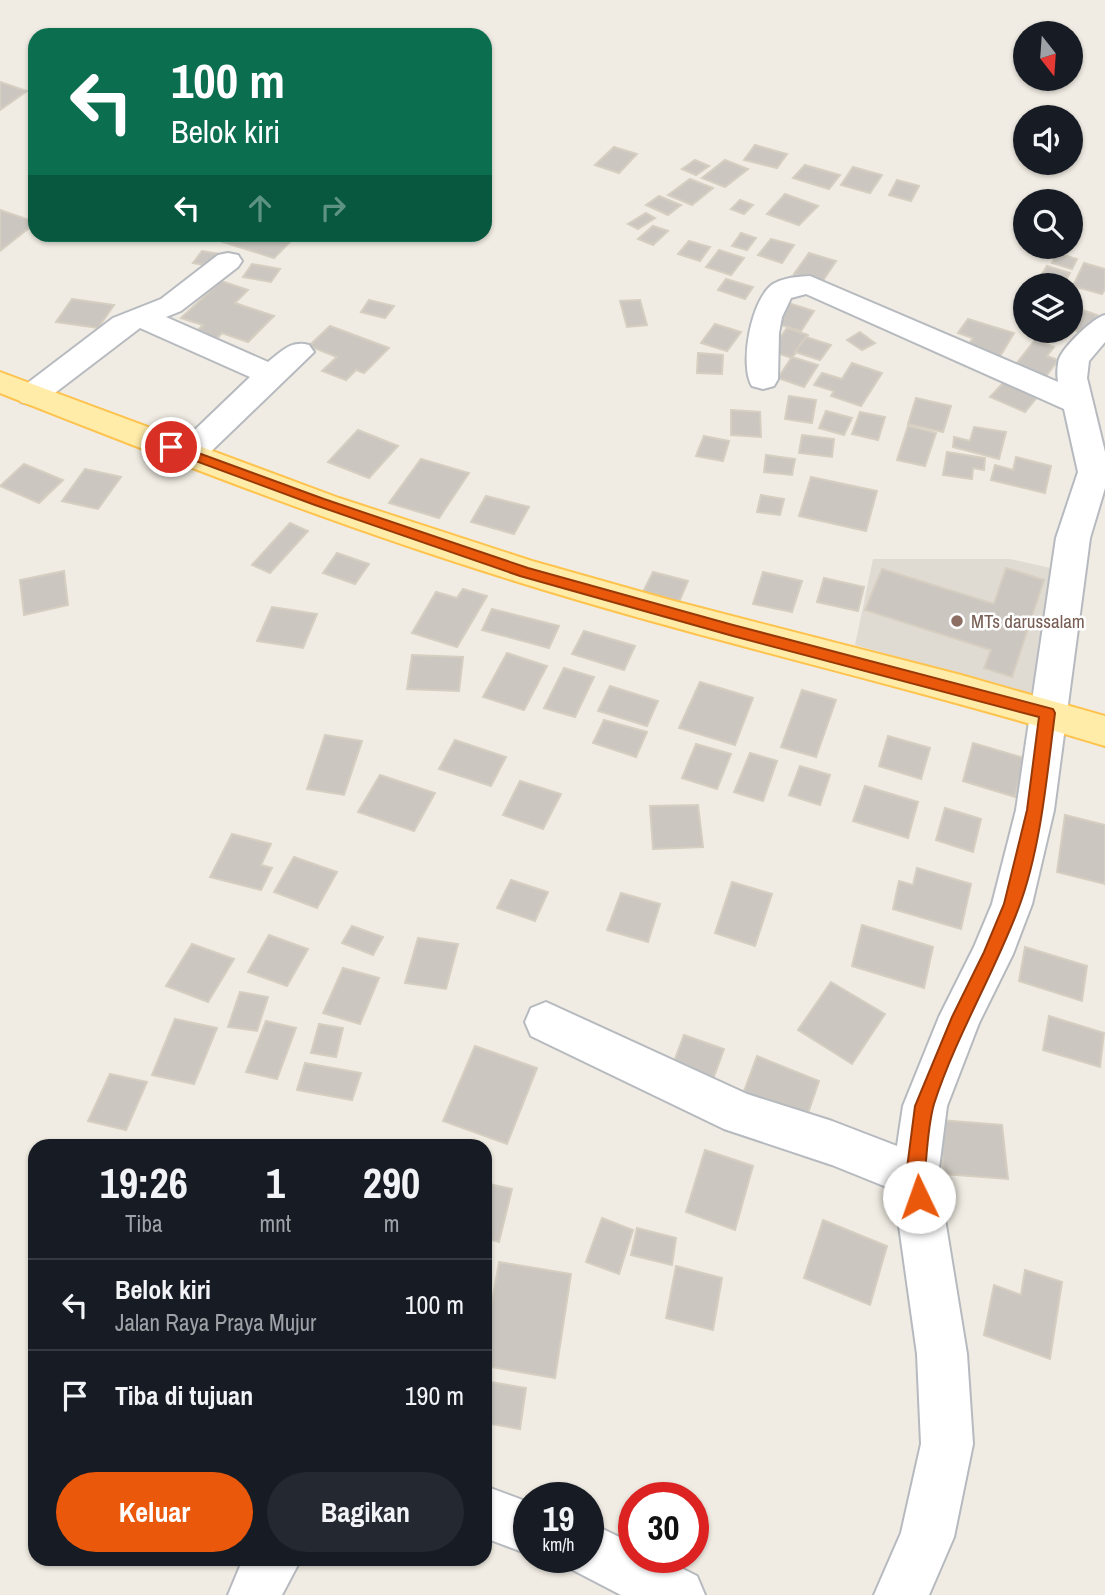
<!DOCTYPE html>
<html lang="id">
<head>
<meta charset="utf-8">
<style>
  body { margin:0; font-family:"Archivo Narrow",sans-serif; background:#242831; color:#f1f3f6; height:100vh; display:flex; flex-direction:column; font-size:26px; white-space:nowrap }
  * { box-sizing:border-box; margin:0 }
  p { font-size:23px; color:#9ea1a6 }
  .icon { flex:none; width:38px; height:38px; fill:none; stroke:currentColor; stroke-width:2; stroke-linecap:round; stroke-linejoin:round }
  .map { position:relative; flex:1; overflow:hidden }
  .sheet { position:absolute; left:28px; top:1139px; width:464px; height:427px; display:flex; flex-direction:column; background:#171b24; border-radius:21px; box-shadow:0 2px 5px #0004 }
  .sheet>* { flex:none }
  .guide { position:absolute; left:28px; top:28px; width:464px; height:214px; border-radius:21px; box-shadow:0 2px 5px #0004; background:#0b6e4f; color:#fff; overflow:hidden }
  .needle { width:46px; rotate:163deg }
  .fabs { position:absolute; left:1013px; top:21px; display:grid; gap:14px }
  .fabs a { display:grid; place-items:center; width:70px; height:70px; border-radius:50%; background:#171b24; box-shadow:0 2px 5px #0004; font-size:35px }
  .speed { position:absolute; left:513px; top:1482px; display:flex; gap:14px; font-size:35px; font-weight:700; text-align:center }
  .speed>* { display:grid; place-content:center; width:91px; height:91px; border-radius:50%; background:#171b24; box-shadow:0 2px 5px #0004; line-height:1 }
  .speed small { font-size:18px; font-weight:400 }
  .speed .limit { border:10px solid #d22; background:#fff; color:#111 }
  .pin { position:absolute; display:grid; place-items:center; width:60px; height:60px; color:#fff; margin:-30px; border:4px solid #fff; border-radius:50%; box-shadow:0 2px 7px #0007 }
  .me { position:absolute; width:77px; margin:-38px; rotate:357deg; stroke-linejoin:round; filter:drop-shadow(0 0 5px #0008) }
  .turn { display:flex; align-items:center; gap:24px; height:147px; padding:0 28px; font-size:32px }
  .turn .icon { width:91px; height:91px; stroke-width:2.5 }
  .turn b { display:block; font-size:49px; line-height:60px }
  .lanes { display:flex; align-items:center; height:66px; padding:0 28px; background:#0003; justify-content:center; gap:35px; direction:ltr }
  .lanes .off { opacity:.35 }
  .eta { display:flex; justify-content:space-evenly; align-items:center; height:119px; text-align:center }
  .eta b { font-size:42px; font-weight:700; line-height:49px }
  .primary-button { display:flex; gap:14px; margin-top:auto; padding:14px 28px }
  .primary-button a { flex:1; height:80px; border-radius:42px; background:#ea580c; color:#fff; font-size:28px; font-weight:700; line-height:80px; text-align:center }
  .primary-button a+a { background:#242831; color:#f1f3f6 }
  ul { padding:0; list-style:none }
  li { display:flex; align-items:center; gap:21px; height:91px; padding:0 28px; border-top:2px solid #363941 }
  li div { flex:1 }
  li b { display:block; font-size:26px }
  li em { font-style:normal }
  .map>svg:first-child { display:block }
</style>
</head>
<body>
<div class="map">
<svg width="1105" height="1595" viewBox="0 0 1105 1595">
  <rect width="100%" height="100%" fill="#f0ece3"/>
  <!-- education -->
  <path fill="#dfdbd2" d="M873 559H1010L1064 571 1041 673 1030 694 855 645Z"/>
  <!-- building -->
  <g fill="#cbc7c0" stroke="#d5cec1" stroke-width="2">
    <path d="M0 82 27 91 0 110Z"/>
    <path d="M755 145 787 154 777 168 744 160Z"/>
    <path d="M614 147 637 154 619 173 595 165Z"/>
    <path d="M695 160 709 166 696 175 682 169Z"/>
    <path d="M725 160 748 169 725 187 702 178Z"/>
    <path d="M805 165 840 175 829 189 793 178Z"/>
    <path d="M853 167 882 175 870 193 841 185Z"/>
    <path d="M690 179 713 188 692 205 668 195Z"/>
    <path d="M897 180 919 186 911 201 889 195Z"/>
    <path d="M785 194 818 206 799 225 767 214Z"/>
    <path d="M659 196 681 205 668 215 646 205Z"/>
    <path d="M740 200 753 205 744 214 731 209Z"/>
    <path d="M0 210 32 221 35 219V231L29 228 0 251Z"/>
    <path d="M646 213 655 218 638 229 628 224Z"/>
    <path d="M653 226 668 231 653 245 638 239Z"/>
    <path d="M741 233 756 238 747 250 732 246Z"/>
    <path d="M232 234H296L297 235 274 258 223 242Z"/>
    <path d="M771 239 794 245 782 263 758 255Z"/>
    <path d="M689 241 710 247 700 261 678 254Z"/>
    <path d="M719 250 744 258 731 275 706 267Z"/>
    <path d="M202 251 219 254 210 266 193 263Z"/>
    <path d="M809 253 836 261 822 282 794 274Z"/>
    <path d="M1057 253 1077 259 1072 269 1052 263Z"/>
    <path d="M1084 263 1105 269V289L1102 294 1073 286Z"/>
    <path d="M252 264 280 269 271 282 243 277Z"/>
    <path d="M1047 266 1070 273 1063 285 1037 282Z"/>
    <path d="M726 279 753 287 745 299 718 290Z"/>
    <path d="M221 281 248 290 235 303 274 316 248 342 222 333 214 342 193 335 203 325 181 318Z"/>
    <path d="M72 299 114 305 98 328 56 322Z"/>
    <path d="M369 300 394 306 385 318 361 312Z"/>
    <path d="M640 300 647 325 627 327 620 301Z"/>
    <path d="M785 302 814 311 801 331 771 322Z"/>
    <path d="M1071 306 1097 315 1085 334 1071 329Z"/>
    <path d="M968 319 1014 333 999 358 967 347 973 338 958 333Z"/>
    <path d="M715 324 741 332 727 351 701 343Z"/>
    <path d="M330 326 389 348 364 373 356 370 346 380 322 371 337 357 309 346Z"/>
    <path d="M787 328 808 335 792 358 771 351Z"/>
    <path d="M1043 331H1067L1062 339Z"/>
    <path d="M860 332 875 343 862 350 847 340Z"/>
    <path d="M806 337 831 345 820 360 795 352Z"/>
    <path d="M1035 340 1054 347 1047 356 1058 360 1044 379 1013 368Z"/>
    <path d="M698 353 723 355 722 374 697 373Z"/>
    <path d="M792 357 818 365 804 387 778 378Z"/>
    <path d="M852 363 882 373 861 406 831 396 834 391 814 385 822 373 842 379Z"/>
    <path d="M1005 381 1039 395 1025 412 990 397Z"/>
    <path d="M789 396 816 400 812 423 785 419Z"/>
    <path d="M916 398 951 406 943 432 908 424Z"/>
    <path d="M731 410 760 412 761 437 731 435Z"/>
    <path d="M826 411 852 418 844 435 819 428Z"/>
    <path d="M860 412 885 417 878 440 852 434Z"/>
    <path d="M908 426 936 433 925 466 897 460Z"/>
    <path d="M974 427 1006 432 999 459 953 447 954 437 970 441Z"/>
    <path d="M358 430 398 446 369 478 328 462Z"/>
    <path d="M802 435 834 439 832 457 799 453Z"/>
    <path d="M704 436 729 441 723 461 696 456Z"/>
    <path d="M947 452 985 458 984 470 973 468 972 479 943 475Z"/>
    <path d="M766 455 795 459 792 475 764 472Z"/>
    <path d="M1016 457 1051 466 1045 493 991 480 995 465 1013 470Z"/>
    <path d="M421 459 469 473 439 518 389 503Z"/>
    <path d="M24 464 63 480 39 503 0 486Z"/>
    <path d="M85 469 121 477 98 509 62 501Z"/>
    <path d="M811 477 877 491 866 531 799 516Z"/>
    <path d="M761 495 784 499 780 515 757 512Z"/>
    <path d="M486 496 529 507 514 534 471 522Z"/>
    <path d="M290 523 308 531 270 573 252 565Z"/>
    <path d="M337 553 369 564 355 584 323 573Z"/>
    <path d="M1006 568 1044 580 1012 677 984 668 991 650 865 610 882 569 994 604Z"/>
    <path d="M64 571 68 605 24 615 20 580Z"/>
    <path d="M653 572 688 581 679 602 643 592Z"/>
    <path d="M763 572 802 581 792 612 753 604Z"/>
    <path d="M824 578 864 587 858 611 817 602Z"/>
    <path d="M463 589 487 596 457 647 412 633 436 592 457 598Z"/>
    <path d="M272 607 317 614 303 648 257 641Z"/>
    <path d="M492 609 559 626 549 648 482 630Z"/>
    <path d="M584 631 635 646 624 670 572 654Z"/>
    <path d="M507 653 547 666 524 710 483 697Z"/>
    <path d="M412 655 463 657 459 691 407 689Z"/>
    <path d="M564 668 594 677 575 717 544 708Z"/>
    <path d="M700 682 753 698 735 745 679 728Z"/>
    <path d="M610 686 658 701 647 726 598 711Z"/>
    <path d="M802 690 836 700 816 757 781 747Z"/>
    <path d="M604 720 647 732 636 757 593 743Z"/>
    <path d="M325 735 362 741 344 795 307 789Z"/>
    <path d="M888 736 930 748 921 779 879 766Z"/>
    <path d="M455 740 506 757 491 786 439 769Z"/>
    <path d="M973 743 1024 758 1015 797 963 781Z"/>
    <path d="M696 744 731 754 717 789 682 778Z"/>
    <path d="M750 753 777 761 763 801 734 792Z"/>
    <path d="M800 766 830 775 820 805 789 795Z"/>
    <path d="M380 775 435 793 414 831 358 812Z"/>
    <path d="M520 781 561 794 543 829 503 815Z"/>
    <path d="M865 786 918 802 908 838 853 821Z"/>
    <path d="M698 805 703 847 653 849 650 806Z"/>
    <path d="M945 808 981 819 973 852 936 840Z"/>
    <path d="M1065 815 1105 825V884L1057 872Z"/>
    <path d="M232 834 271 844 261 865 272 868 261 890 210 877Z"/>
    <path d="M294 857 337 872 317 908 274 892Z"/>
    <path d="M917 868 971 884 961 929 893 909 899 881 913 885Z"/>
    <path d="M511 880 548 892 535 921 497 908Z"/>
    <path d="M732 882 772 894 755 946 715 933Z"/>
    <path d="M621 893 660 904 648 942 607 930Z"/>
    <path d="M862 925 933 947 924 988 852 966Z"/>
    <path d="M352 926 383 937 373 955 342 943Z"/>
    <path d="M269 935 308 949 287 986 248 972Z"/>
    <path d="M418 938 458 944 446 989 405 983Z"/>
    <path d="M192 944 234 959 208 1002 166 986Z"/>
    <path d="M1025 947 1087 966 1082 1001 1019 981Z"/>
    <path d="M343 968 379 978 360 1024 323 1013Z"/>
    <path d="M831 982 885 1014 852 1064 798 1030Z"/>
    <path d="M240 992 268 997 257 1031 228 1027Z"/>
    <path d="M1049 1016 1104 1033 1100 1067 1043 1050Z"/>
    <path d="M175 1019 217 1028 194 1084 152 1075Z"/>
    <path d="M266 1021 296 1028 277 1079 246 1072Z"/>
    <path d="M319 1024 343 1028 336 1057 311 1053Z"/>
    <path d="M684 1035 724 1049 712 1082 672 1067Z"/>
    <path d="M475 1046 537 1068 507 1144 443 1121Z"/>
    <path d="M757 1056 819 1081 806 1119 740 1102Z"/>
    <path d="M305 1063 361 1073 352 1100 297 1090Z"/>
    <path d="M110 1074 147 1082 126 1130 88 1121Z"/>
    <path d="M939 1120 1002 1125 1008 1179 944 1174Z"/>
    <path d="M705 1150 753 1166 735 1230 686 1212Z"/>
    <path d="M485 1183 512 1189 499 1242 485 1238Z"/>
    <path d="M602 1218 633 1230 619 1274 586 1262Z"/>
    <path d="M823 1220 887 1246 870 1305 804 1278Z"/>
    <path d="M637 1228 676 1238 672 1265 631 1255Z"/>
    <path d="M499 1262 571 1274 555 1378 485 1366V1342Z"/>
    <path d="M676 1266 722 1278 713 1330 666 1318Z"/>
    <path d="M1025 1270 1062 1282 1050 1359 984 1335 994 1285 1021 1295Z"/>
    <path d="M485 1381 526 1388 520 1429 485 1423Z"/>
  </g>
  <g fill="none" stroke-linecap="round" stroke-linejoin="round">
    <defs>
      <g id="street">
        <path d="M228 253 238 255 242 261 238 267 181 311 166 317 268 362C282 351 291 340 309 345L314 352 200 462 189 465 178 462 173 454 178 446 250 377 140 328 43 402 32 405 21 402 17 395 21 388 113 318 161 299 218 255Z"/>
        <path d="M810 276 1058 382C1057 376 1057 366 1059 359 1064 346 1093 318 1105 315V342L1089 361 1087 378 1105 452V488L1090 538 1054 810 1032 904 1013 954 979 1023 947 1106 938 1176 967 1354 973 1444 954 1537 929 1595H874L901 1533 921 1444 917 1354 894 1190 832 1165 724 1129 531 1036 525 1022 531 1008 546 1002 747 1094 832 1121 897 1146 903 1106 939 1017 974 947 992 904 1016 810 1056 538 1078 472 1064 409 806 294 791 298 782 317 779 333 778 379 774 386 763 389 752 386C739 365 751 299 773 284 785 277 797 277 810 276Z"/>
        <path d="M485 1486 528 1502V1554L485 1538Z"/>
        <path d="M588 1522 634 1544V1558H661L697 1576 705 1595H621L569 1568 565 1558H588Z"/>
        <path d="M243 1559H301L282 1595H228Z"/>
      </g>
      <path id="primary" d="M0 372 339 498 532 561 670 600 961 675 1105 716V746C910 686 710 642 515 581 340 527 170 460 0 393Z"/>
    </defs>
    <!-- street casing -->
    <use href="#street" stroke="#b6babf" stroke-width="4"/>
    <!-- primary casing -->
    <use href="#primary" stroke="#fec34e" stroke-width="4"/>
    <!-- street -->
    <use href="#street" fill="#fff" fill-rule="evenodd"/>
    <!-- primary -->
    <use href="#primary" fill="#ffeca9" fill-rule="evenodd"/>
  </g>
  <!-- route -->
  <path fill="#ea580c" stroke="#983908" stroke-width="2" d="M171 443 324 499 528 568 733 625 1053 709 1055 713C1047 775 1041 848 1019 907 994 974 956 1036 934 1104 928 1125 927 1151 925 1173 925 1184 930 1193 926 1204L919 1207 912 1204 906 1176 915 1106 952 1017 984 952 1004 904 1027 810 1039 717 733 636 520 576 315 505 166 450V444Z"/>
  <!-- markers -->
  <circle fill="#8d6e63" stroke="#fff" stroke-width="2.5" cx="957" cy="621" r="7"/>
  <g text-anchor="middle" dominant-baseline="central" stroke-width="5" stroke-linejoin="round" paint-order="stroke">
    <!-- education labels -->
    <g font-size="19" fill="#785e54" stroke="#fff" text-anchor="start">
      <text x="971" y="621">MTs darussalam</text>
    </g>
  </g>
</svg>
<div class="fabs">
<a><svg class="needle" viewBox="-14 -14 28 28"><path d="M0-13l5 13h-10z" fill="#e53935"/><path d="M0 13l5-13h-10z" fill="#9ea1a6"/></svg></a>
<a><svg class="icon" aria-label="sound" viewBox="0 0 24 24"><path d="M4 9h4l5-4v14l-5-4H4zM17 9q2 3 0 6"/></svg></a>
<a><svg class="icon" aria-label="search" viewBox="0 0 24 24"><circle cx="10" cy="10" r="6"/><path d="M15 15l6 6"/></svg></a>
<a><svg class="icon" aria-label="layers" viewBox="0 0 24 24"><path d="M12 4l9 5-9 5-9-5zM3 14l9 5 9-5"/></svg></a>
</div>
<div class="speed"><div>19<small>km/h</small></div><div class="limit">30</div></div>
<div class="pin" style="left:171px;top:447px;background:#d93025"><svg class="icon" aria-label="arrive" viewBox="0 0 24 24"><path d="M6 21V4h12l-3 4 3 4H6"/></svg></div>
<svg class="me" style="left:919px;top:1197px" viewBox="-20 -20 40 40"><circle r="19" fill="#fff"/><path d="M0-13L10 11 0 6-10 11z" fill="#ea580c"/></svg>
<div class="guide">
<div class="turn"><svg class="icon" aria-label="left" viewBox="0 0 24 24"><path d="M17 20v-9H6M10 6l-5 5 5 5"/></svg><div><b>100 m</b>Belok kiri</div></div>
<div class="lanes"><svg class="icon" aria-label="left" viewBox="0 0 24 24"><path d="M17 20v-9H6M10 6l-5 5 5 5"/></svg><svg class="icon off" aria-label="ahead" viewBox="0 0 24 24"><path d="M12 20V5M6 11l6-6 6 6"/></svg><svg class="icon off" aria-label="right" viewBox="0 0 24 24"><path d="M7 20v-9h11M14 6l5 5-5 5"/></svg></div>
</div>
<section class="sheet">
<div class="eta">
<div><b>19:26</b><p>Tiba</p></div>
<div><b>1</b><p>mnt</p></div>
<div><b>290</b><p>m</p></div>
</div>
<ul>
<li><svg class="icon" aria-label="left" viewBox="0 0 24 24"><path d="M17 20v-9H6M10 6l-5 5 5 5"/></svg><div><b>Belok kiri</b><p>Jalan Raya Praya Mujur</p></div><em>100 m</em></li>
<li><svg class="icon" aria-label="arrive" viewBox="0 0 24 24"><path d="M6 21V4h12l-3 4 3 4H6"/></svg><div><b>Tiba di tujuan</b></div><em>190 m</em></li>
</ul>
<div class="primary-button"><a>Keluar</a><a>Bagikan</a></div>
</section>
</div>
</body>
</html>
